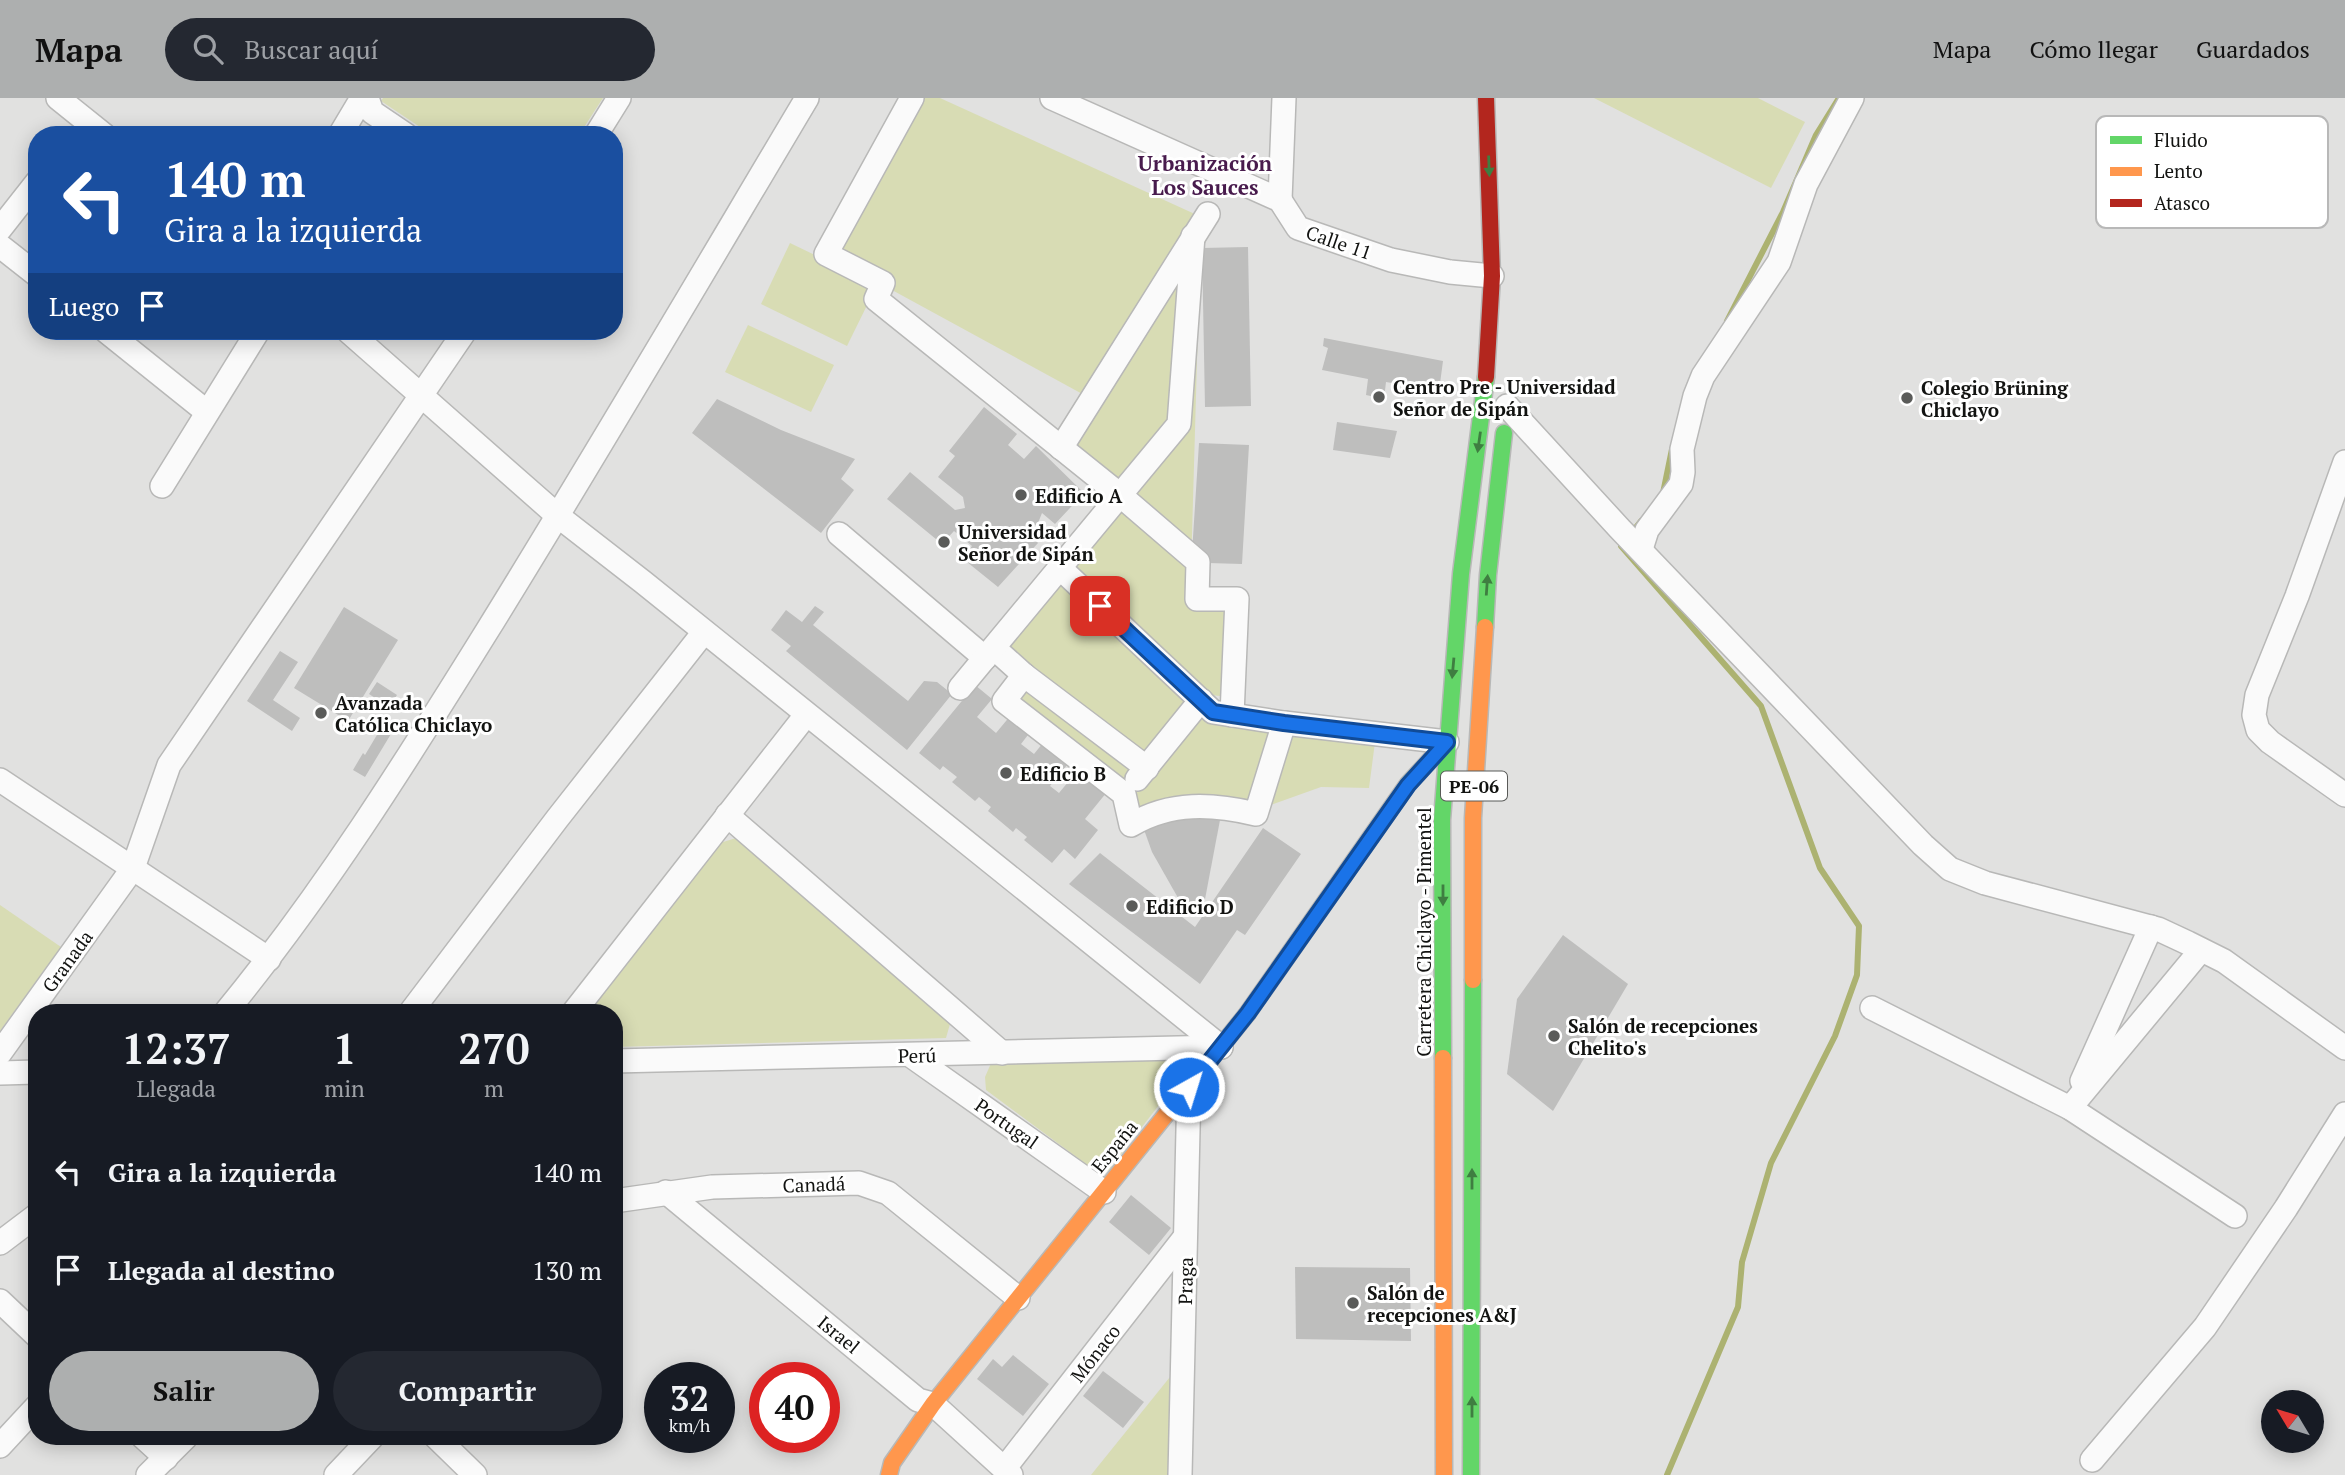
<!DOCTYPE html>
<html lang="es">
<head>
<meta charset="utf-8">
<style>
  body { margin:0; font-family:"PT Serif",serif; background:#242831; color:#f1f3f6; height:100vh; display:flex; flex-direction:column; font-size:26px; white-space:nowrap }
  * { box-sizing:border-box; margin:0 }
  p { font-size:23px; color:#9ea1a6 }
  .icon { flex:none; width:38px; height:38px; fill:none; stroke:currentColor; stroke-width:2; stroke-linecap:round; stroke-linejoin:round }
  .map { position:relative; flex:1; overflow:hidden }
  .sheet { position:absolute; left:28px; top:906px; width:595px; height:441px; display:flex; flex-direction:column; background:#171b24; border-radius:28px; box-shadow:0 4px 18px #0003 }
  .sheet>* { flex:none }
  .guide { position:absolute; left:28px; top:28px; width:595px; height:214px; border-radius:28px; box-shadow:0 4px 18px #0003; background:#1a4fa0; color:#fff; overflow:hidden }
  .needle { width:46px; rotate:308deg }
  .controls { position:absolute; left:2261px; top:1292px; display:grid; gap:14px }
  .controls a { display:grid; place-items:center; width:63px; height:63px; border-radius:50%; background:#171b24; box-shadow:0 4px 18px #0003; font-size:35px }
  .speed { position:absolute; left:644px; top:1264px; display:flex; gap:14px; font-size:35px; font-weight:700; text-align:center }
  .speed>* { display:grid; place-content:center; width:91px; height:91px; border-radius:50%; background:#171b24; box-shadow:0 4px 18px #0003; line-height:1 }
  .speed small { font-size:18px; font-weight:400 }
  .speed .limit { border:10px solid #d22; background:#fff; color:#111 }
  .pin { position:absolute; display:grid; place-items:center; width:60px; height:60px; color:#fff; margin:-30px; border-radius:14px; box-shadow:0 4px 10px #0006 }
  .me { position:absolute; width:77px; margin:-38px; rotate:39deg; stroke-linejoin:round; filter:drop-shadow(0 0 5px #0008) }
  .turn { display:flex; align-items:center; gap:24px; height:147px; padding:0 21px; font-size:32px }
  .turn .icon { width:91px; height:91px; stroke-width:2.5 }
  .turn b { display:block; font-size:49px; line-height:60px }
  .then { display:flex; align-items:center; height:66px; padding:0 21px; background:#0003; gap:14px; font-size:26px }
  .eta { display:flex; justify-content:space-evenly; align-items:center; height:119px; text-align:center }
  .eta b { font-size:42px; font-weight:600; line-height:49px }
  .button { display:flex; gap:14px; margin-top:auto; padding:14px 21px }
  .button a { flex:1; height:80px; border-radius:42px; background:#adafaf; color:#111; font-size:28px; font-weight:600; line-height:80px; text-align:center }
  .button a+a { background:#242831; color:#f1f3f6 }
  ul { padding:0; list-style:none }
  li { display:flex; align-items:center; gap:21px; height:98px; padding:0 21px }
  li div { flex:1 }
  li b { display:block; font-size:26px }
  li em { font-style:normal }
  header { display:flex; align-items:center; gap:42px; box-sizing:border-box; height:98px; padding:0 35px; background:#adafaf; color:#111 }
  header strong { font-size:33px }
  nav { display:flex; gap:38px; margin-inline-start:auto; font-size:24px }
  .search { width:490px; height:63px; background:#242831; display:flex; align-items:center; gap:18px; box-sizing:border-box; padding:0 24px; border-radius:38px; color:#9ea1a6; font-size:26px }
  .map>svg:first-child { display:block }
</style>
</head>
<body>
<header>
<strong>Mapa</strong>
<div class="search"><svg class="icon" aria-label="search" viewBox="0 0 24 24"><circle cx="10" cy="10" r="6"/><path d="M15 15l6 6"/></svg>Buscar aquí</div>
<nav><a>Mapa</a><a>Cómo llegar</a><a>Guardados</a></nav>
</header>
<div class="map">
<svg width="2345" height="1377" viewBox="0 0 2345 1377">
  <rect width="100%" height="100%" fill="#e1e1e0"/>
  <!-- green -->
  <g fill="#d8dcb4">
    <path d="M383 0H603L579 37H432L381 3Z"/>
    <path d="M919 0H940L1197 117 1086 298 826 156Z"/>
    <path d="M1594 0H1758L1805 24 1771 90Z"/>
    <path d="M790 145 877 187 847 248 761 206Z"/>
    <path d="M1200 159 1190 506 1231 508 1230 599 1200 596 1116 701 996 613 1030 569 1004 547 1130 399 1068 348 1184 164Z"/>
    <path d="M748 227 834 267 811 314 725 274Z"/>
    <path d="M1204 603 1377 629 1369 690 1321 689 1262 710 1133 717 1123 708Z"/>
    <path d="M736 740 952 919 946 940 614 949V915H586L720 745Z"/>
    <path d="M0 807 61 849 0 933Z"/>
    <path d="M1180 962 1186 972 1108 1073 1098 1075 986 992 985 979 992 963Z"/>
    <path d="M1174 1274 1173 1377H1091Z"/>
  </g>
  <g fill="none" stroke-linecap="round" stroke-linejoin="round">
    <!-- stream -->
    <g stroke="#acb271" stroke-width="6">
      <path d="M1727 223 1783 114 1816 37 1839 0"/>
      <path d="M1663 395 1672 351"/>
      <path d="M1641 423 1621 448 1761 608 1820 770 1859 828 1857 877 1835 938 1771 1065 1742 1164 1738 1209 1667 1377"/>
    </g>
  </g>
  <!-- building -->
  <g fill="#bebebd">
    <path d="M1248 149 1251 308 1205 309 1202 150Z"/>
    <path d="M1324 240 1443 263 1439 293 1386 284 1384 301 1366 297 1368 281 1322 272 1328 250 1323 248Z"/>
    <path d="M717 301 781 332 855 361 841 381 854 392 821 435 692 335Z"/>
    <path d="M984 309 1017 336 1008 347 1024 361 1036 348 1084 395 1055 426 1042 415 1038 425 1028 433 1038 445 998 489 962 460 972 448 954 433 942 446 887 401 910 374 955 412 965 410 963 399 938 379 955 358 949 353Z"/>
    <path d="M1337 324 1397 333 1390 360 1333 352Z"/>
    <path d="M1199 345 1249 347 1242 466 1208 465V456L1192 455Z"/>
    <path d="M815 508 824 514 813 527 908 603 924 583 937 584 952 596 907 652 786 553 791 548 771 532 786 512 802 524Z"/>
    <path d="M344 509 398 542 348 623 294 590Z"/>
    <path d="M280 553 298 564 273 602 300 620 292 633 247 603Z"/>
    <path d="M377 584 397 597 389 609 369 596Z"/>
    <path d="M975 587 992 601 977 619 996 635 1011 617 1031 633 1021 646 1034 656 1047 640 1072 661 1050 688 1059 695 1083 666 1111 689 1085 721 1098 732 1075 761 1064 751 1052 765 1024 742 1027 739 1016 730 1013 734 988 713 991 709 979 699 975 703 952 684 957 679 943 668 940 672 919 655Z"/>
    <path d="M387 620 397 626 365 679 353 672 363 655 365 657Z"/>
    <path d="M1183 715 1220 722 1202 817 1186 814 1152 754 1142 726Z"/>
    <path d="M1263 730 1301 756 1245 837 1237 832 1200 886 1069 786 1100 755 1195 829Z"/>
    <path d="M1563 837 1628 886 1553 1013 1507 976 1517 901Z"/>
    <path d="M1131 1097 1171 1130 1149 1157 1109 1124Z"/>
    <path d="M1295 1169 1410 1170 1411 1243 1296 1241Z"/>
    <path d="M1013 1257 1049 1286 1023 1318 977 1281 993 1261 1002 1269Z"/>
    <path d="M1103 1273 1144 1304 1123 1330 1083 1298Z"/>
  </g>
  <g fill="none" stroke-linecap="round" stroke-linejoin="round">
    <defs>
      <g id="street">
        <path d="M58 0 104 37"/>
        <path d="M367 0 372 14 406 37"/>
        <path d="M912 0 826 156 883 185 876 201 1120 397 1198 464 1197 501H1237L1232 617"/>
        <path d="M1052 0 1280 102 1298 130 1391 162 1450 174 1492 178"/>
        <path d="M340 37 362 0"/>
        <path d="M596 37 619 0"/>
        <path d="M1280 102 1284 0"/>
        <path d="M0 131 37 84"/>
        <path d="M0 148 37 177"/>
        <path d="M106 233 207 314"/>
        <path d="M348 233 558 418 643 484 1221 949"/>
        <path d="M1507 308 1620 431 1923 747 1950 771 1985 785 2158 831 2188 845 2224 863 2345 950"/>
        <path d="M1061 350 1208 116"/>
        <path d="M2345 364 2297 498 2257 597 2254 617 2258 632 2270 644 2345 697"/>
        <path d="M162 388 258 233"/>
        <path d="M839 436 985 560"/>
        <path d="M1641 451 1647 432 1681 386 1683 374 1682 351 1695 298 1703 278 1779 164 1806 86 1852 0"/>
        <path d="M1060 470 1213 614 1284 625 1447 644"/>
        <path d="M994 550 1024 577 1004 603 1124 696 1131 727C1171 703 1213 706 1256 716L1284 625"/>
        <path d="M1024 577 1147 670"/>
        <path d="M960 590 1179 326 1193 138"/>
        <path d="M1137 681 1201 602"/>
        <path d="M0 682 269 861"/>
        <path d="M727 717 1002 955"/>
        <path d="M1872 910 2070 1010 2235 1118"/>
        <path d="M225 915C323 796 405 665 487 533 596 357 701 178 807 0"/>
        <path d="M410 915 557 721 704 534"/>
        <path d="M573 915 806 617"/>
        <path d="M0 955 133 770 169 667 465 233"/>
        <path d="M910 957 1104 1094"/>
        <path d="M614 963 1221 949"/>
        <path d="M0 975 37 974"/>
        <path d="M2082 983 2151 829"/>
        <path d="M2070 1010 2201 852"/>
        <path d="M666 1094 918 1302 933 1306 1011 1377"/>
        <path d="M614 1103 712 1089 859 1085 888 1095 1018 1200"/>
        <path d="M0 1145 37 1117"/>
        <path d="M0 1203 37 1238"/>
        <path d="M143 1339 166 1360"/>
        <path d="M436 1339 475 1377"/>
        <path d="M0 1348 37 1308"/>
        <path d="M2092 1362 2205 1229 2286 1110 2345 1016"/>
        <path d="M1004 1371 1185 1139"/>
        <path d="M148 1377 186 1339"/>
        <path d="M336 1377 372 1339"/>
        <path d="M1180 1377 1189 989"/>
      </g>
      <g id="fast">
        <path d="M1485 529 1488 477 1504 335"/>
        <path d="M1247 916 1408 686 1447 644"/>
        <path d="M1443 960 1442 722 1461 476 1486 279"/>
        <path d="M1471 1377 1473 882"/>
      </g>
      <g id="slow">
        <path d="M1473 882V720L1485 529"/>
        <path d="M1443 960 1444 1377"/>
        <path d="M889 1377 892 1365 933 1306 1247 916"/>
      </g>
      <path id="jam" d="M1486 0 1492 178 1486 279"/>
    </defs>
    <!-- street casing -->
    <use href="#street" stroke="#b8b8b7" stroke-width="26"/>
    <!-- fast casing -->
    <use href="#fast" stroke="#b8b8b7" stroke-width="19"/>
    <!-- slow casing -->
    <use href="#slow" stroke="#b8b8b7" stroke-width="19"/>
    <!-- jam casing -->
    <use href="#jam" stroke="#b8b8b7" stroke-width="19"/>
    <!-- street -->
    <use href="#street" stroke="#fafafa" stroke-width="23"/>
    <!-- fast -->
    <use href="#fast" stroke="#63d668" stroke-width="16"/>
    <!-- slow -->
    <use href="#slow" stroke="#ff974d" stroke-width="16"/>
    <!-- jam -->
    <use href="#jam" stroke="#b3261e" stroke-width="16"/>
  </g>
  <!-- one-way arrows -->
  <defs><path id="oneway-solid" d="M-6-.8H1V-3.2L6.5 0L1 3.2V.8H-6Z" transform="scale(1.75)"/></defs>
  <g fill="#3f7e41">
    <use href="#oneway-solid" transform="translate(1489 68) rotate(88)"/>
    <use href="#oneway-solid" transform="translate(1479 344) rotate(98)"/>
    <use href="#oneway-solid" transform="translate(1487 487) rotate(-86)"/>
    <use href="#oneway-solid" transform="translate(1453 570) rotate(95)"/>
    <use href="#oneway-solid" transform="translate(1443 797) rotate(90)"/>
    <use href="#oneway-solid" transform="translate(1472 1081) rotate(-90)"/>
    <use href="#oneway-solid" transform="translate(1472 1309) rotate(-90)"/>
  </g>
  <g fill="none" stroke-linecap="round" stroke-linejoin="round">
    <defs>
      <path id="route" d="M1100 508 1213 614 1284 625 1447 644 1408 687 1248 915 1189 989"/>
    </defs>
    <!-- route casing -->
    <use href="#route" stroke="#114b97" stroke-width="18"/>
    <!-- route -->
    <use href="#route" stroke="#1a73e8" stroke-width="12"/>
  </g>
  <!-- markers -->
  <g fill="#5a5b59" stroke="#fff" stroke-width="2.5">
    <circle cx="1379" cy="299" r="7"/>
    <circle cx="1907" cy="300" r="7"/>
    <circle cx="1021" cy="397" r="7"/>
    <circle cx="944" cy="444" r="7"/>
    <circle cx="321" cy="615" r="7"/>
    <circle cx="1006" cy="675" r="7"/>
    <circle cx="1132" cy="808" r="7"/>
    <circle cx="1554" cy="938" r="7"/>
    <circle cx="1353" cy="1205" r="7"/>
  </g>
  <g text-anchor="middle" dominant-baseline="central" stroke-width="6" stroke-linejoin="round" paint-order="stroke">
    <!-- shield labels -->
    <rect fill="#fff" stroke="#595a58" stroke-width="2" x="1441" y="673.5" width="66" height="29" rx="5"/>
    <g font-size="18" font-weight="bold" fill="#121311">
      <text x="1474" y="688">PE-06</text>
    </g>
    <!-- street labels -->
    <g font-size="19" fill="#121311" stroke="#fff">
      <text transform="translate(1339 144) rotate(19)">Calle 11</text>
      <text transform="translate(1423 834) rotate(-90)">Carretera Chiclayo - Pimentel</text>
      <text transform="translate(67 863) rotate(-54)">Granada</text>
      <text transform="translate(917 957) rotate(-1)">Perú</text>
      <text transform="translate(1007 1025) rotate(35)">Portugal</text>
      <text transform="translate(1114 1048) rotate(-51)">España</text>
      <text transform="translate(814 1086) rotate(-2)">Canadá</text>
      <text transform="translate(1185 1183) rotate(-89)">Praga</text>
      <text transform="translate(839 1236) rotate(39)">Israel</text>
      <text transform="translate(1095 1255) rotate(-52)">Mónaco</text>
    </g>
    <!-- poi labels -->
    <g font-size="19" font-weight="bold" fill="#121311" stroke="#fff" text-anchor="start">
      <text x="1393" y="288">Centro Pre - Universidad<tspan x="1393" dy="22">Señor de Sipán</tspan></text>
      <text x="1921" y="289">Colegio Brüning<tspan x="1921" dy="22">Chiclayo</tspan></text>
      <text x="1035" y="397">Edificio A</text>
      <text x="958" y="433">Universidad<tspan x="958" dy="22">Señor de Sipán</tspan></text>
      <text x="335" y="604">Avanzada<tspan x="335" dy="22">Católica Chiclayo</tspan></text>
      <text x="1020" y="675">Edificio B</text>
      <text x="1146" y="808">Edificio D</text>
      <text x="1568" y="927">Salón de recepciones<tspan x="1568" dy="22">Chelito's</tspan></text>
      <text x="1367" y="1194">Salón de<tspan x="1367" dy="22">recepciones A&amp;J</tspan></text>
    </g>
    <!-- neighbourhood labels -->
    <g font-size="21" font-weight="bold" fill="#481b4d" stroke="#fff">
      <text x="1205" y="65">Urbanización<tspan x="1205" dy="24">Los Sauces</tspan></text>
    </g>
  </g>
  <!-- legend -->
  <rect x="2096" y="18" width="232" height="112" rx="10" fill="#fff" stroke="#b8b8b8" stroke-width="2"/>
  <rect x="2110" y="38" width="32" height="8" fill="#63d668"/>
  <rect x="2110" y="69" width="32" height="9" fill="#ff974d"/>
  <rect x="2110" y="101" width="32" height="8" fill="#b3261e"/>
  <g font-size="19" fill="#121311">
    <text x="2154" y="49">Fluido</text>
    <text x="2154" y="80">Lento</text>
    <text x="2154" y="112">Atasco</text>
  </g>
</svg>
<div class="controls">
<a><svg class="needle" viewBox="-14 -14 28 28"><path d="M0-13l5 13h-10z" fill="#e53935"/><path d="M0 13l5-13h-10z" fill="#9ea1a6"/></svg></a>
</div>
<div class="speed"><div>32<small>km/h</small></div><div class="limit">40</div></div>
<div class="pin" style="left:1100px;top:508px;background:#d93025"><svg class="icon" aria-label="arrive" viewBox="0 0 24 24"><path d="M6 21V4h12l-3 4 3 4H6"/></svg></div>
<svg class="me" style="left:1189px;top:989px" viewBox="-20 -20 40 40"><circle r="17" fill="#1a73e8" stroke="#fff" stroke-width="3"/><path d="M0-11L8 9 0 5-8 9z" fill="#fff"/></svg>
<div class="guide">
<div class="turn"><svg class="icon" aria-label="left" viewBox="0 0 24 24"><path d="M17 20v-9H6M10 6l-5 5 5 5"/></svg><div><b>140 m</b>Gira a la izquierda</div></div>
<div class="then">Luego<svg class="icon" aria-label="arrive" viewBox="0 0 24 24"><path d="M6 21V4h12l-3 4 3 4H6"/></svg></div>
</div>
<section class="sheet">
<div class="eta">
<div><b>12:37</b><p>Llegada</p></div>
<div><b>1</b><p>min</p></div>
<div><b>270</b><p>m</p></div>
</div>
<ul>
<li><svg class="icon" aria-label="left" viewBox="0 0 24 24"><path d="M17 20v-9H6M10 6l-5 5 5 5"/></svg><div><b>Gira a la izquierda</b></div><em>140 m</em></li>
<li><svg class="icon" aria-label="arrive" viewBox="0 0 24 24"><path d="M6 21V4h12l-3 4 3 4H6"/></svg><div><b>Llegada al destino</b></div><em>130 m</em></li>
</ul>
<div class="button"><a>Salir</a><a>Compartir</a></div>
</section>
</div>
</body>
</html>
